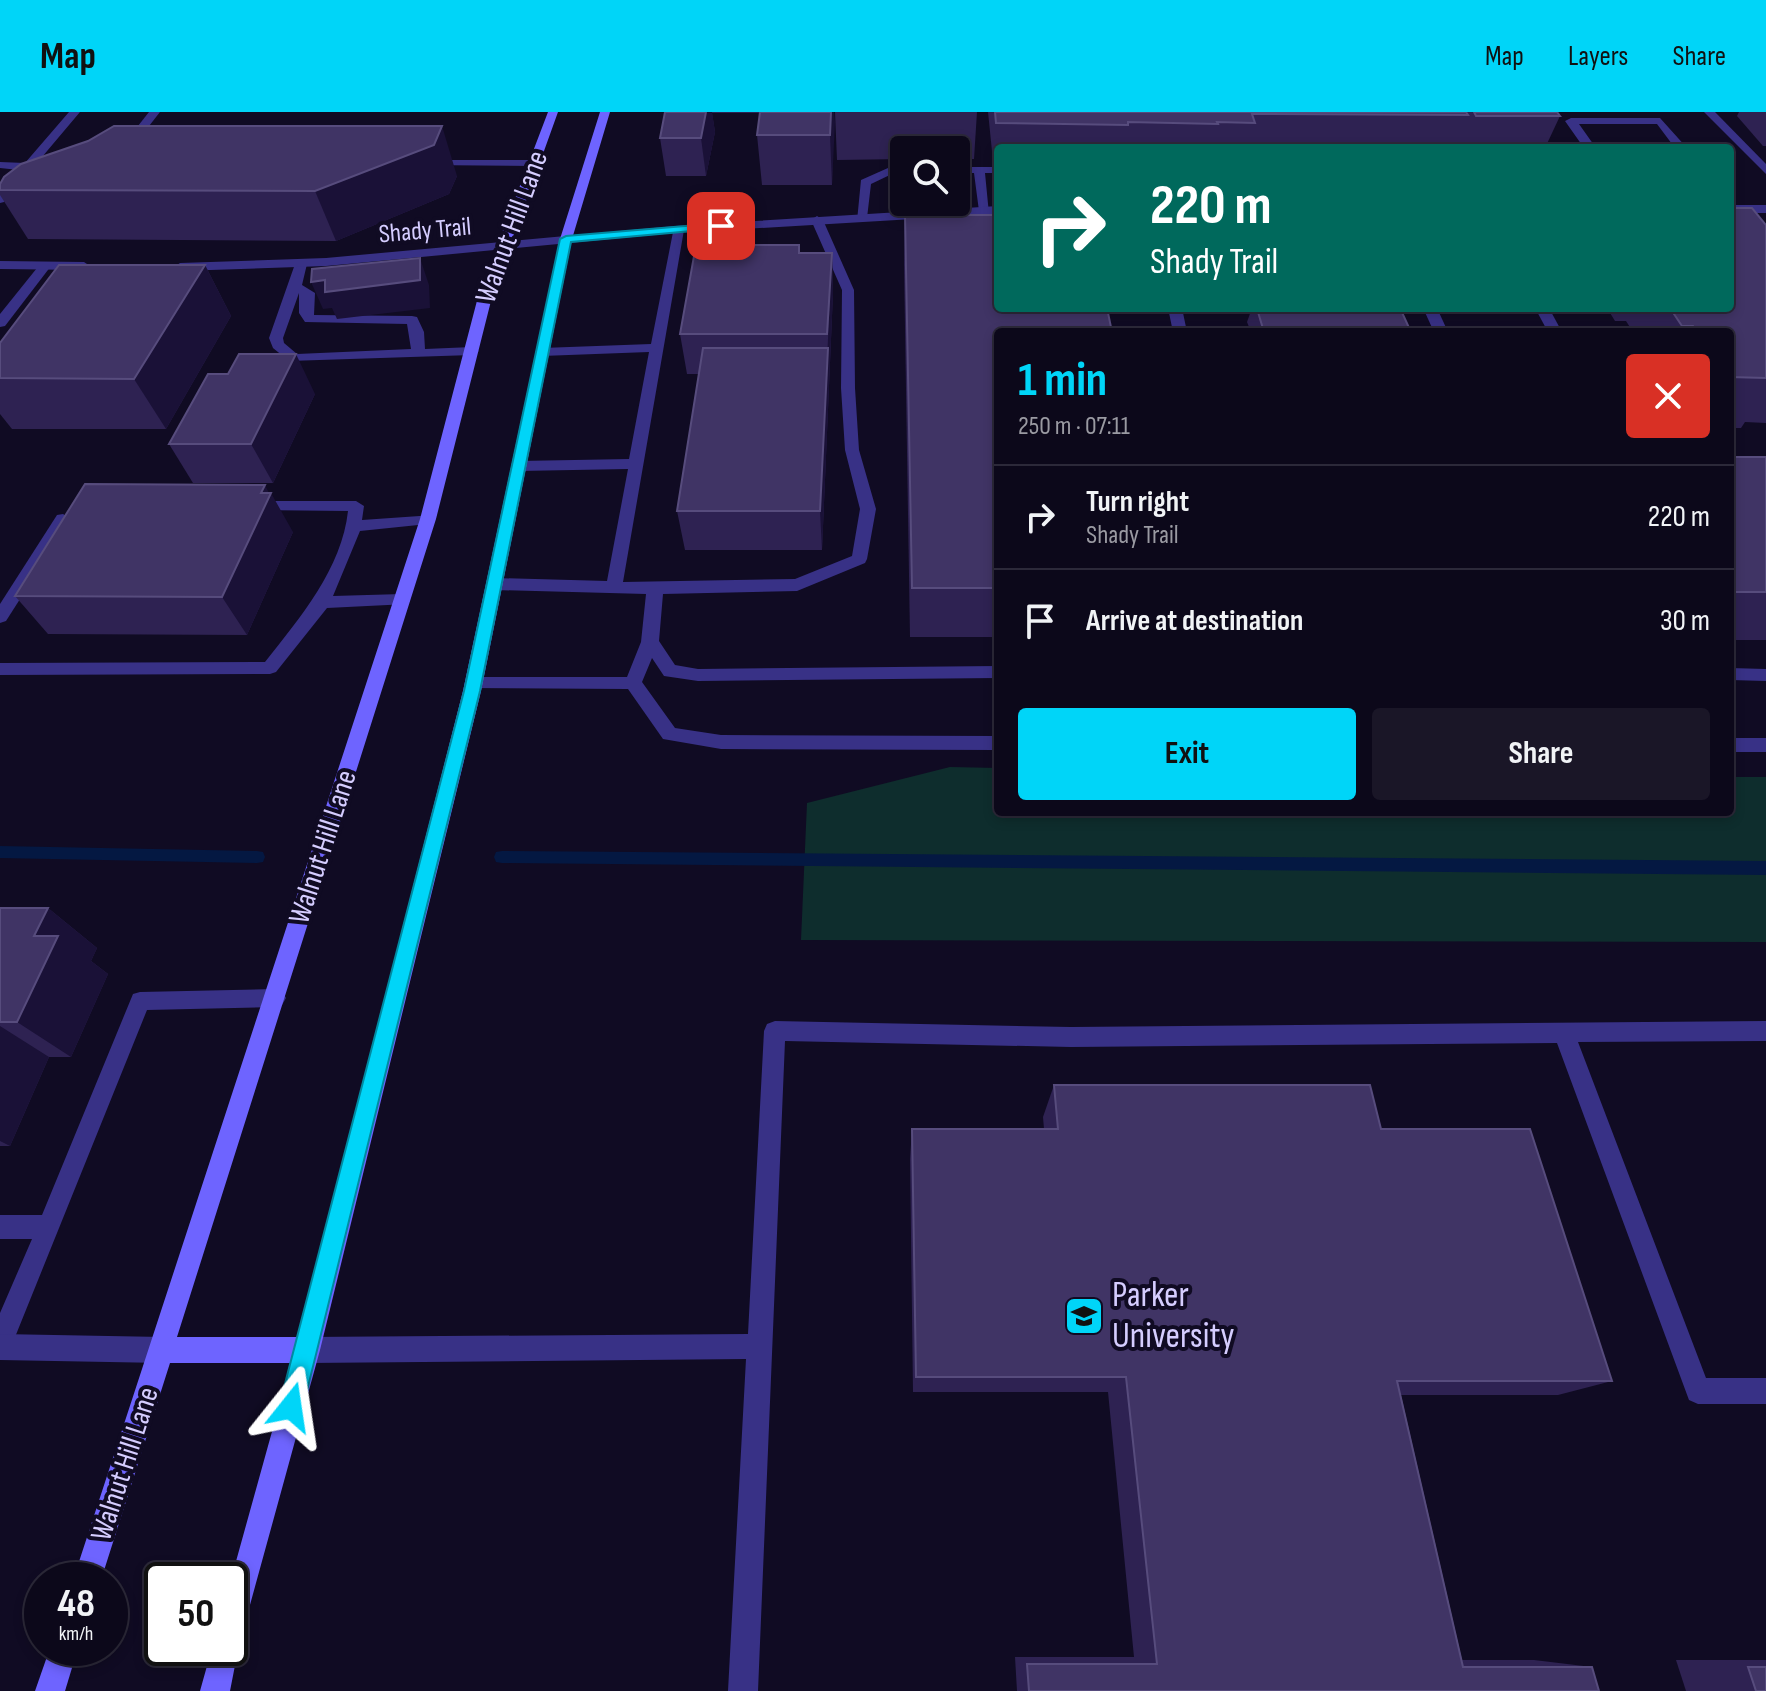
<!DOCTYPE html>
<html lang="en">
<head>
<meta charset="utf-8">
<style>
  body { margin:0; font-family:"Sofia Sans Condensed",sans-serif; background:#1a1627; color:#f1f3f6; height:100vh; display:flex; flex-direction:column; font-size:30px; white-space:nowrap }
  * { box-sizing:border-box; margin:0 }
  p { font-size:26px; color:#9a9aa2 }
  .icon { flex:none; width:44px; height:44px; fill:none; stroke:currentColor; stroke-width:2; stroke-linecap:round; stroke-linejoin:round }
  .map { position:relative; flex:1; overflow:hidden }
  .panel { position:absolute; left:994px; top:216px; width:740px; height:488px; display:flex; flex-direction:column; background:#0c081a; border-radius:8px; box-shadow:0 4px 12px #0003,0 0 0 2px #2c2939 }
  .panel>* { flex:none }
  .guide { position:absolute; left:994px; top:32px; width:740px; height:168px; border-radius:8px; box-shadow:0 4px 12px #0003,0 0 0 2px #2c2939; background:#00695c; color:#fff; overflow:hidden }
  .controls { position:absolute; left:890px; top:24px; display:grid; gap:16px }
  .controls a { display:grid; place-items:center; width:80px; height:80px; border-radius:8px; background:#0c081a; box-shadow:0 4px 12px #0003,0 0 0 2px #2c2939; font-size:40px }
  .speed { position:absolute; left:24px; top:1450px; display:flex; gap:16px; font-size:40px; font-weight:700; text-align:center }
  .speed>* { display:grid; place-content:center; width:104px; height:104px; border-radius:50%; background:#0c081a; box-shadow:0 4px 12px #0003,0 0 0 2px #2c2939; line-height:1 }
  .speed small { font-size:20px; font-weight:400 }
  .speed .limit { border:4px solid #111; border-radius:12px; background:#fff; color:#111 }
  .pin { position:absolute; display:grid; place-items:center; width:68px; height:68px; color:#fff; margin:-34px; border-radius:16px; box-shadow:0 4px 12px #0006 }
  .me { position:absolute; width:88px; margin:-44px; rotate:15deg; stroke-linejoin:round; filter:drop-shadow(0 0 6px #0008) }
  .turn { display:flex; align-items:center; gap:28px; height:168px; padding:0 24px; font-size:36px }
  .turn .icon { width:104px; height:104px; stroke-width:2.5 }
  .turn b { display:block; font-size:56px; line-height:68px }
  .round { display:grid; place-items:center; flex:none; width:84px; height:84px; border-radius:8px; background:#1a1627 }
  .headline { display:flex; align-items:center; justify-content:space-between; height:136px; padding:0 24px }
  h1 { font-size:48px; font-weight:700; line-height:60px; color:#00d5f8 }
  .button { display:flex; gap:16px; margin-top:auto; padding:16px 24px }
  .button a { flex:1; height:92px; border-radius:8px; background:#00d5f8; color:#111; font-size:32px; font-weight:700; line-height:92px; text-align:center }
  .button a+a { background:#1a1627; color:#f1f3f6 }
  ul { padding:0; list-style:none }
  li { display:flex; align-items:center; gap:24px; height:104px; padding:0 24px; border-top:2px solid #2c2939 }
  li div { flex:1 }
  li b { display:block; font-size:30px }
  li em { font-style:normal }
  header { display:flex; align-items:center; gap:48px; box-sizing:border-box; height:112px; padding:0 40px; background:#00d5f8; color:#111 }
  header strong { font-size:38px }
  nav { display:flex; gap:44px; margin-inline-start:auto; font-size:28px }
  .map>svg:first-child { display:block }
</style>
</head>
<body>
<header>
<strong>Map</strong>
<nav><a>Map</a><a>Layers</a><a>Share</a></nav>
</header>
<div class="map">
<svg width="1766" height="1579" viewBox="0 0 1766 1579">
  <rect width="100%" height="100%" fill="#100b23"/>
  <!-- green -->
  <path fill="#0e2d2d" d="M950 655 998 656V700H1730V665H1766V830L801 828 807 691Z"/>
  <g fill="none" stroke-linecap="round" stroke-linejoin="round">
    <!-- stream -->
    <g fill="#041842" fill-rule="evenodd">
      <path d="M0 734 257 739 263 740 265 745 263 750 257 751 0 746Z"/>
      <path d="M502 739 1766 749V763L502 751 496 750 494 745 496 740Z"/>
    </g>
    <!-- service -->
    <g fill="#383186" fill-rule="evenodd">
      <path d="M69 0H80L4 90 0 91V80L19 58 0 56V50L25 51Z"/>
      <path d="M149 0H160L131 37H123V33Z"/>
      <path d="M1704 0H1715L1766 52V62Z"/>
      <path d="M1660 6 1687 36H1675L1657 12H1579L1596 36H1584L1565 9 1571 6Z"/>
      <path d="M427 48H535L541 51 535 54 423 53V49Z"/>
      <path d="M904 55V61H894L871 72 867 106 857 109 861 68 888 56Z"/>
      <path d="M956 55H998V61H985L989 102 979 99 974 61H956Z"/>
      <path d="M817 104 823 108 854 178 855 276 859 338 876 397 867 447 865 451 797 479 663 482 659 529 675 553 698 557 998 554V566L698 569 664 564 652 546 642 570 675 616 721 623 998 624V638L721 637 663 627 628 577 468 576 465 571 468 566 474 565H627L641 530 646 482 495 478 487 472 495 466 607 469 628 357 519 359 511 354 519 349 629 347 649 240 542 244 535 240 542 236 651 232 674 115 684 118 623 470 795 467 852 444 860 397 845 338 841 276 842 178 811 108Z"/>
      <path d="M301 148 307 152 302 173 315 181 314 203 412 204 417 205 424 220 425 237 472 235 479 239 472 243 289 249 273 236 269 226 295 152ZM299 181V201L305 210 407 212 411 237 297 242 284 231 283 226Z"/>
      <path d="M41 151 51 154 5 214 0 215V202Z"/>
      <path d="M1168 196H1182L1187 220H1173Z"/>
      <path d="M1423 196H1437L1448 220H1434Z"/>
      <path d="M1535 196H1549L1562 220H1548Z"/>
      <path d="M250 389H356L364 394 362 408 434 403V411L428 412 360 419 333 484 402 482 408 484 410 488 408 492 327 496 276 560 270 562 0 563V551L265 550C300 506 342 456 348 399L245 398V390Z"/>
      <path d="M63 402 71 407 6 509 0 511V492L57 403Z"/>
      <path d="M1730 556 1766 557V569L1730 568Z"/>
      <rect x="1730" y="626" width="36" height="14"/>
      <path d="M275 877 282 879 286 886 282 893 275 895 147 898 9 1240 0 1244V1201L32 1127H0V1103H42L133 882 140 880Z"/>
      <path d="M775 909 1071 915 1766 909V929L1578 930 1706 1266H1766V1292H1698L1689 1288 1557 931 1071 935 785 929 758 1579H728L746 1247 307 1251 298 1247 294 1238 298 1229 307 1225 748 1222 764 919 767 912Z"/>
    </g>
    <!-- minor -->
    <path fill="#383186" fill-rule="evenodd" d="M0 1222 163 1225 172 1229 176 1238 172 1247 163 1251 0 1248Z"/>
    <!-- tertiary -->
    <g fill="#383186" fill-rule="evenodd">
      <rect x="1730" y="93" width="36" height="8"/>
      <path d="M998 94V102L675 121 326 154 180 159 174 155 180 151 326 146 675 114Z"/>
      <path d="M0 149 84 150 90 154 84 158 0 157Z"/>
    </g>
    <!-- secondary -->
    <g fill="#6e64ff" fill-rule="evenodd">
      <path d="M548 0H558L493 181 436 407 177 1225H298L463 579 560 127 600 0H610L572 127 481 579 320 1238 239 1533 230 1579H200L212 1536H230V1471L291 1251H170L101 1468H73L420 407 479 181Z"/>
      <path d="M50 1536H78L65 1579H35Z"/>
    </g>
  </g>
  <!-- wall -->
  <g fill="#2e2252">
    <path d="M665 0H834L832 73H762L757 23 760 1H712L715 20 706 64H666L660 26Z"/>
    <path d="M835 0H977L974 47H956V38H904V47L837 48Z"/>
    <path d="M988 0H1557L1560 4 1545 36H1457L1456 33 1454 36H998V49H993Z"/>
    <path d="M1739 0H1766V34H1763L1737 4Z"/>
    <path d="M457 64 449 82 336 129 28 127 0 83V72Z"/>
    <path d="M905 103 998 220V525H910L904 153Z"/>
    <path d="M1766 113V311L1745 310 1741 316H1730V220H1633L1626 209H1615L1607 196H1730Z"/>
    <path d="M799 133 800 141H832L833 181 822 438H685L677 399 699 262H687L680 222Z"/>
    <path d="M205 153 231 204 166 317H12L0 302V231Z"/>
    <path d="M1252 196H1400L1411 220H1251L1247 210Z"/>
    <path d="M315 282 273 371H193L169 332Z"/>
    <rect x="1730" y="345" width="36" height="183"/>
    <path d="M293 420 247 523 48 522 15 484Z"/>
    <path d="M0 796H48L97 836 91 849 108 862 71 945H49L10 1034H0Z"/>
    <path d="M1054 973 1381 1017 1612 1269 1558 1283H1401L1462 1548H1534L1592 1555 1599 1579H1017L1015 1545H1134L1108 1280H913L910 1047 912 1017H1044L1043 1005Z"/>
    <path d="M1676 1548H1766V1579H1686Z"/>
  </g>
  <!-- shaded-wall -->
  <g fill="#1a1137">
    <path d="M706 0H712L715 20 706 64 701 26Z"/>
    <path d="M831 0H834L835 10 832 73 830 23Z"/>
    <path d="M442 14 457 64 449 82 336 129 315 79Z"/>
    <path d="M832 141 833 181 822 438 820 399Z"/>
    <path d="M420 146 429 173 430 196 337 207 332 196 323 197 311 170 325 168Z"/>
    <path d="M205 153 231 204 166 317 134 267Z"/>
    <path d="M296 242 315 282 273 371 251 332Z"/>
    <path d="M265 373 270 383 271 381 293 420 247 523 222 485Z"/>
    <path d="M48 796 97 836 91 849 108 862 71 945 17 910 34 824Z"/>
    <path d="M0 914 49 945 10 1034 0 1029Z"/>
  </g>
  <!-- building -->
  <g fill="#403465" stroke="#574c7d" stroke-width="2">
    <path d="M665 0H706L701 26H660Z"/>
    <path d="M760 0H831L830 23H757Z"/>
    <path d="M995 0H1466L1468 3 1252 2 1255 11 1217 10 1218 12 1128 10V13L996 11Z"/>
    <path d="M1474 0H1557L1560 4H1476Z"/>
    <path d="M114 14H442L434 33 315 79 0 78V72L4 65 21 52 88 29Z"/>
    <path d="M1730 96H1752L1766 113V266L1730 265V220H1697L1693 214H1682L1670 196H1730Z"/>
    <path d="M905 103H998V196H1107L1112 220H998V476H912Z"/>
    <path d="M696 133H799V141H832L827 222H680Z"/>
    <path d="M420 146V168L325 180V168L311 170 312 157Z"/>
    <path d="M59 153H205L134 267 0 266V231Z"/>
    <path d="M1274 196H1400L1411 220H1264L1258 200H1276Z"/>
    <path d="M703 236H828L820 399H677Z"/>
    <path d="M239 242H296L251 332H169L208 262H228Z"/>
    <rect x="1730" y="345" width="36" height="135"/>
    <path d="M85 372 265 373 261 381H271L222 485 15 484Z"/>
    <path d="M0 796H48L34 824H58L17 910H0Z"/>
    <path d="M1054 973H1370L1381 1017H1530L1612 1269H1397L1463 1555H1592L1599 1579H1029L1027 1552H1157L1126 1265H916L912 1017H1058Z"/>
    <path d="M1748 1555H1766V1579H1756Z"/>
  </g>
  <!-- route -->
  <path fill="#00d5f8" stroke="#008aa1" stroke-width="2" d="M721 111 727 114 725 116 571 130 480 579 303 1295 299 1303 291 1306 283 1303 279 1295 464 579 560 127 566 124Z"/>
  <!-- icons -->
  <defs>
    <symbol id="university-square" viewBox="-11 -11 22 22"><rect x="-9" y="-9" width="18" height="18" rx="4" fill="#00d5f8" stroke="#100b23"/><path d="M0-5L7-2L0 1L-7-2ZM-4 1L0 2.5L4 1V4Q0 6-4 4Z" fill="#111"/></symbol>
  </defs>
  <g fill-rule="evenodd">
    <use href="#university-square" x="1062" y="1182" width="44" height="44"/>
  </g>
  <g text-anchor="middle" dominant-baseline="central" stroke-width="8" stroke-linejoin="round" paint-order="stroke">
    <!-- far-street labels -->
    <g font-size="26" fill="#d5cdff" stroke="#100b23">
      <text transform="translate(425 119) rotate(-5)">Shady Trail</text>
    </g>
    <!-- street labels -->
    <g font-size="30" fill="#d5cdff" stroke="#100b23">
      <text transform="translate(512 115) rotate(-70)">Walnut Hill Lane</text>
      <text transform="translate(323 735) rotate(-72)">Walnut Hill Lane</text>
      <text transform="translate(125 1352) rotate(-72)">Walnut Hill Lane</text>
    </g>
    <!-- near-poi labels -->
    <g font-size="36" fill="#d5cdff" stroke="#100b23" text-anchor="start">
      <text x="1112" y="1183">Parker<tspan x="1112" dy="41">University</tspan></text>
    </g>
  </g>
</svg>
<div class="controls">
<a><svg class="icon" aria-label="search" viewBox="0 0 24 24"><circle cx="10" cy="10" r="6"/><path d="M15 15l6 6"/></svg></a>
</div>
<div class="speed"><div>48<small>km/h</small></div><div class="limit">50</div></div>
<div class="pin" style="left:721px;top:114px;background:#d93025"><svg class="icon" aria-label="arrive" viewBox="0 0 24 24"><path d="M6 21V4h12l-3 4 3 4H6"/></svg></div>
<svg class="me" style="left:291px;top:1295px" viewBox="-20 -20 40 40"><path d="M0-17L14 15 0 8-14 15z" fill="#00d5f8" stroke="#fff" stroke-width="4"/></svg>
<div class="guide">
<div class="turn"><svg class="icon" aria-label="right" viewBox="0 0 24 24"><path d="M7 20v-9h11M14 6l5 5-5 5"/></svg><div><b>220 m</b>Shady Trail</div></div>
</div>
<section class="panel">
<div class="headline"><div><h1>1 min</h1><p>250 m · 07:11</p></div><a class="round" style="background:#d93025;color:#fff"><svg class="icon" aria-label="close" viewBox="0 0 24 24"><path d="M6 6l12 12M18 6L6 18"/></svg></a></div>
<ul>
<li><svg class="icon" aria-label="right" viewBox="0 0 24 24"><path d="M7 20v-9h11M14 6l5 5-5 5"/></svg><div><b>Turn right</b><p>Shady Trail</p></div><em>220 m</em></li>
<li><svg class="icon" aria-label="arrive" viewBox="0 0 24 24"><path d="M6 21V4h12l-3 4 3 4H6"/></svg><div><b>Arrive at destination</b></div><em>30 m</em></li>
</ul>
<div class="button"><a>Exit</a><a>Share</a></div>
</section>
</div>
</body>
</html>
